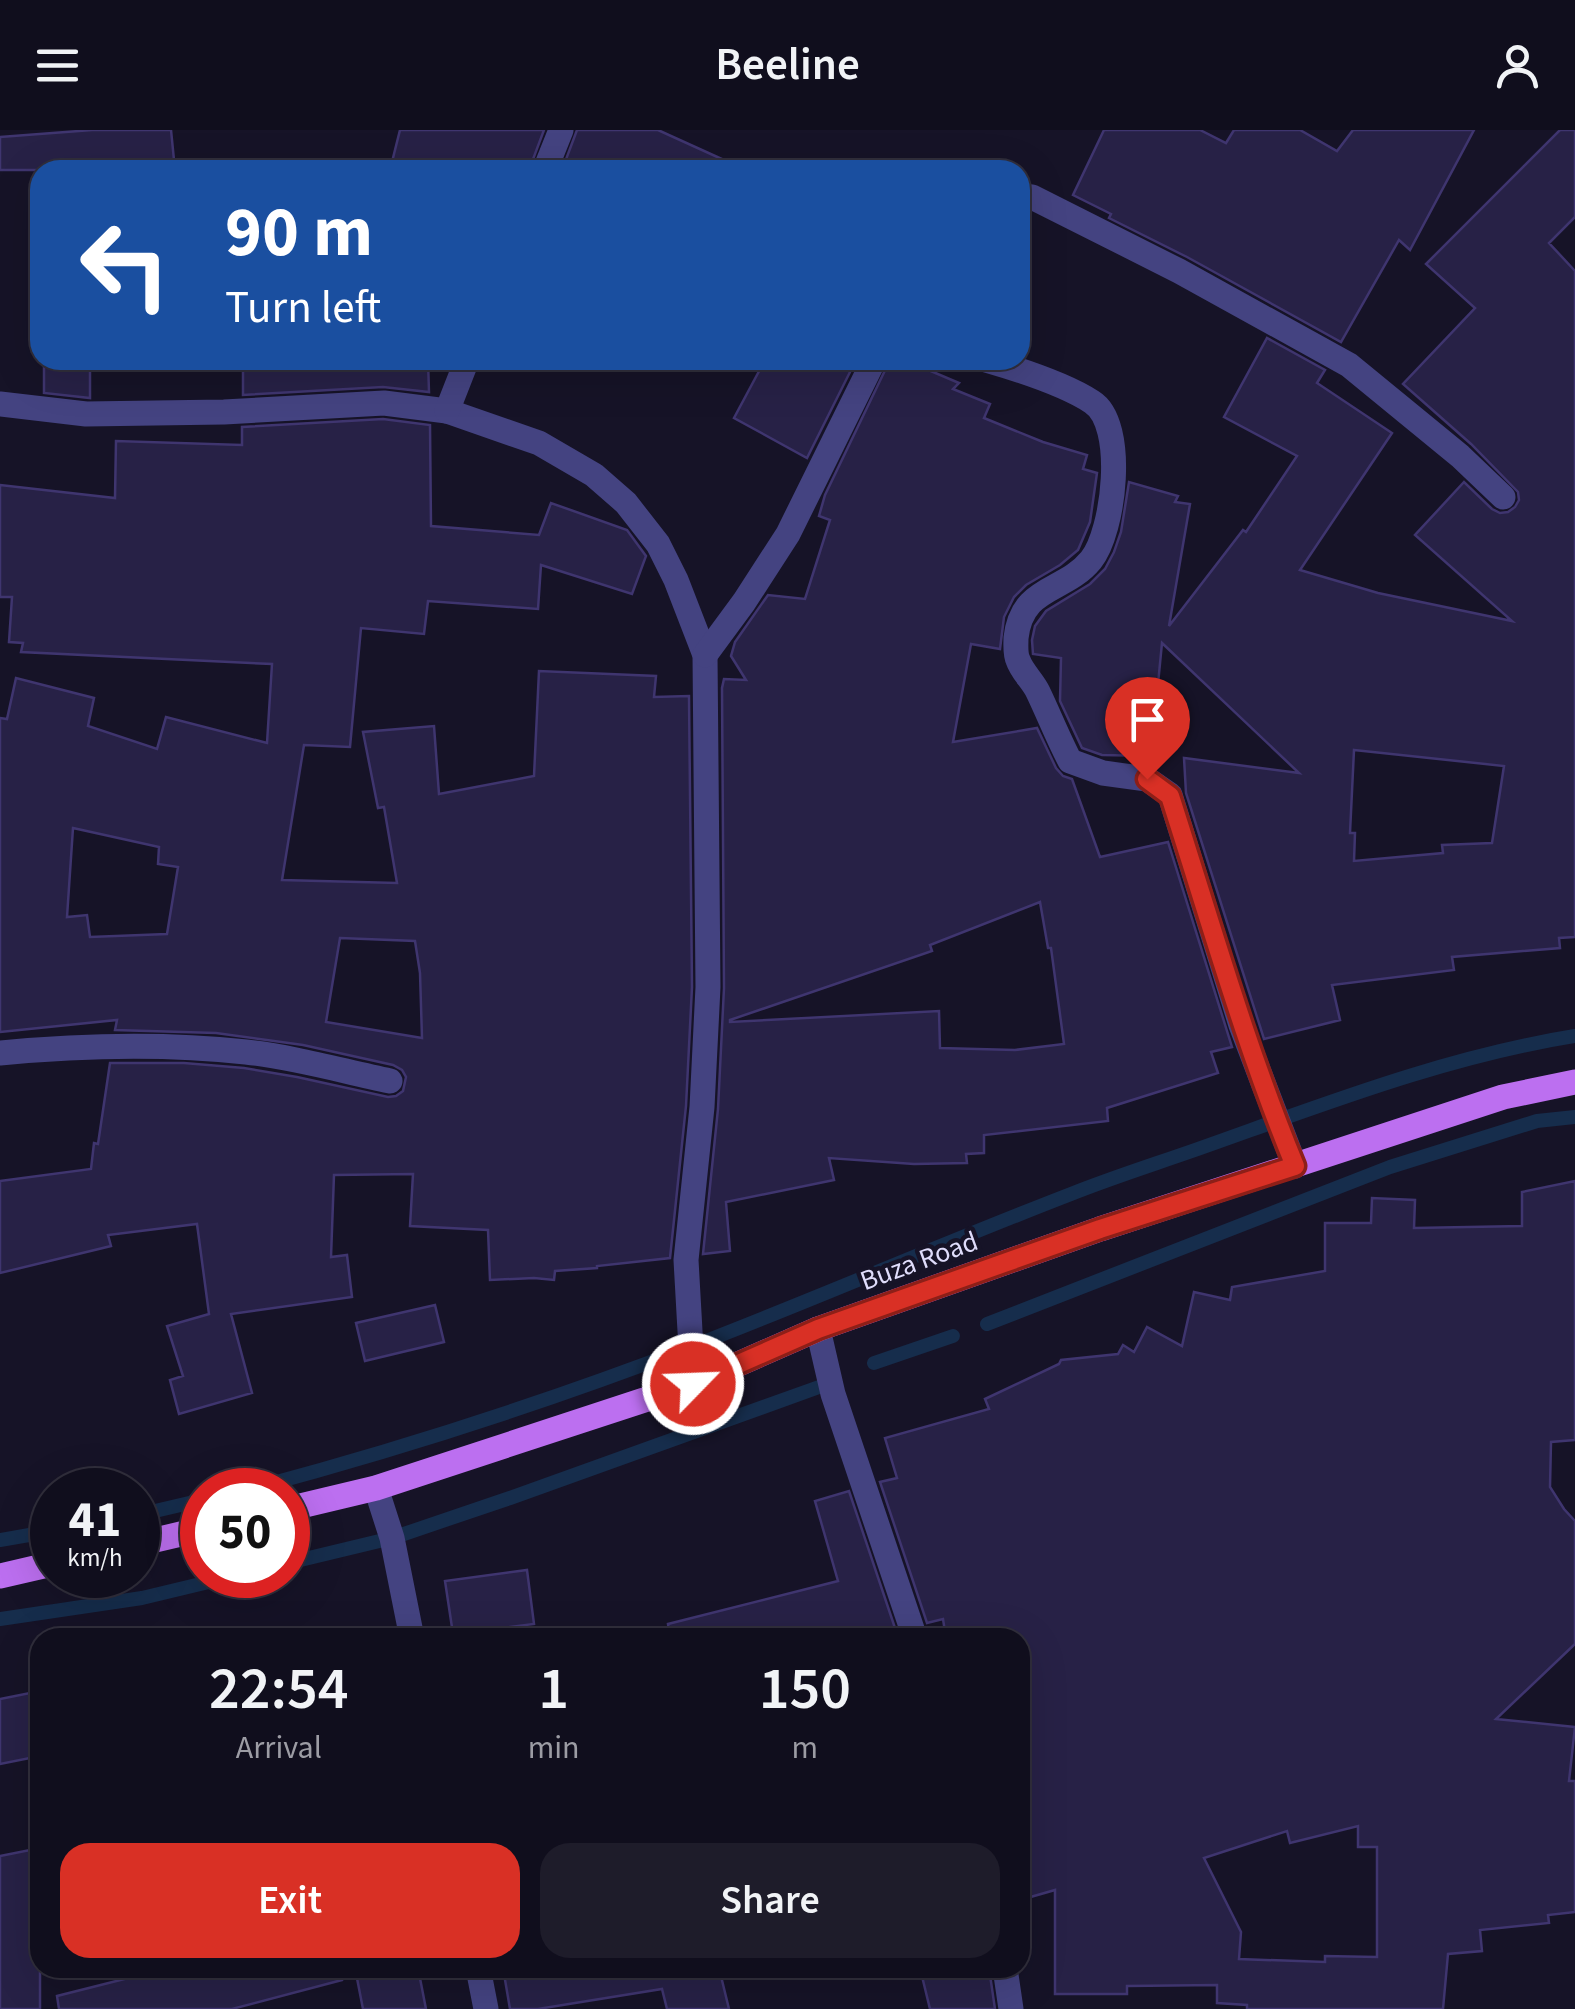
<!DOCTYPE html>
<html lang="en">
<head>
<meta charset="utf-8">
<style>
  body { margin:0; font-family:"Source Sans 3",sans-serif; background:#1e1c2a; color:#f1f3f6; height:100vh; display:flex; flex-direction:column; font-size:38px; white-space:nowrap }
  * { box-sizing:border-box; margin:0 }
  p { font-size:32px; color:#9c9ca4 }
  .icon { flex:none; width:55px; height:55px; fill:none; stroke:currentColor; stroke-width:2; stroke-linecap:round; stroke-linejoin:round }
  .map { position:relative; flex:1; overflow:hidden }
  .panel { position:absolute; left:30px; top:1498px; width:1000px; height:350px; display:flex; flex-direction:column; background:#100e1d; border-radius:30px; box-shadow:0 10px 40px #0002,0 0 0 2px #302e3b }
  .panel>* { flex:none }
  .guide { position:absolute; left:30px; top:30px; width:1000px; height:210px; border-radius:30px; box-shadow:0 10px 40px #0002,0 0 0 2px #302e3b; background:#1a4fa0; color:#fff; overflow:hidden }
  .speed { position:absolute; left:30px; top:1338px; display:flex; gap:20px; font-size:50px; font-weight:700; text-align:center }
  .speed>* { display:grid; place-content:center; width:130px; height:130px; border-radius:50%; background:#100e1d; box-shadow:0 10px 40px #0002,0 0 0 2px #302e3b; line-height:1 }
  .speed small { font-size:25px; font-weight:400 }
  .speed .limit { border:15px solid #d22; background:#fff; color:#111 }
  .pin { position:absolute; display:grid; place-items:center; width:85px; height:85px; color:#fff; margin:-102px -42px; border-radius:50% 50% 50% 0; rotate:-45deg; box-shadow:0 0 10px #0007 }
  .pin .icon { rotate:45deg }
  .me { position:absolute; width:110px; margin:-55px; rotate:66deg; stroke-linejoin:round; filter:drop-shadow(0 0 8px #0008) }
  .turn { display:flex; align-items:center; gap:35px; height:210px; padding:0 30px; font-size:45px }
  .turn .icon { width:130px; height:130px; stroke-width:2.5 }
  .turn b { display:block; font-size:70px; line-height:85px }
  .eta { display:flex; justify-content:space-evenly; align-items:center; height:170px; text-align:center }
  .eta b { font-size:60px; font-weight:600; line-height:70px }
  .button { display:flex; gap:20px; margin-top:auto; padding:20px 30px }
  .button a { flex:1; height:115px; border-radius:30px; background:#d93025; color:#fff; font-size:40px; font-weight:600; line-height:115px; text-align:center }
  .button a+a { background:#1e1c2a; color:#f1f3f6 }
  header { display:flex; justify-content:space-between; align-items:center; height:130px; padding:0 30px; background:#100e1d; font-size:45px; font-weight:600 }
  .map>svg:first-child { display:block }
</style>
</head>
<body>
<header><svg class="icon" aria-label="menu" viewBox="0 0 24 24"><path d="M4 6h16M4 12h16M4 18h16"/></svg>Beeline<svg class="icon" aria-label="person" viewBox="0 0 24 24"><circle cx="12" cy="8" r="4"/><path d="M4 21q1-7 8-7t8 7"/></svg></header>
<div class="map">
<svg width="1575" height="1879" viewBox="0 0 1575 1879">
  <rect width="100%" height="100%" fill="#161327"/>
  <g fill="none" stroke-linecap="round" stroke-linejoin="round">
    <!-- stream -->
    <g stroke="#162d4c" stroke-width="14">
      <path d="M987 1194 1390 1037 1537 991 1575 987"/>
      <path d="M874 1233 953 1206"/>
      <path d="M247 1360C398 1320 547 1272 693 1216 820 1167 944 1113 1071 1064 1111 1048 1152 1035 1192 1021 1317 977 1443 927 1575 906"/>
      <path d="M138 1385 202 1370"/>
      <path d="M0 1410 52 1401"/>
      <path d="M288 1433 392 1408 510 1368 819 1257"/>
      <path d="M0 1489 142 1468 238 1445"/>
    </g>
  </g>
  <!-- building -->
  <g fill="#272146" stroke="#3f356f" stroke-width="2.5" fill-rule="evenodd">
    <path d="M92 0H171L175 40H0V7Z"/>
    <path d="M400 0H544L529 40H390Z"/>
    <path d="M577 0H658L746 40H562Z"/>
    <path d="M1104 0H1200L1226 13 1234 0H1300L1337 21 1353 0H1474L1410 120 1399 110 1341 212 1187 127 1109 88 1111 84 1073 65Z"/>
    <path d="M1560 0H1575V87L1549 113 1575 141V807L1559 808 1560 818 1452 827 1454 840 1332 855 1340 890 1264 909 1186 663 1184 628 1299 643 1162 513 1151 626 1102 625 1082 618 1060 571 1061 528 1033 524 1032 510 1035 496 1046 481 1090 454 1105 439 1114 422 1121 402 1129 352 1178 366 1175 372 1190 374 1169 496 1243 400 1246 402 1297 326 1224 287 1267 208 1325 240 1317 253 1392 303 1300 440 1378 463 1512 491 1415 405 1464 352 1492 379 1500 383 1508 382 1515 377 1519 370 1518 362 1471 314 1403 254 1475 178 1426 134ZM1354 620 1504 636 1492 713 1442 715 1443 723 1354 731 1355 703H1350Z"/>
    <path d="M44 230H90V268L44 263Z"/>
    <path d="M243 230H428L429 262 383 257 243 265Z"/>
    <path d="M765 230H856L807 328 734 288Z"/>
    <path d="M890 230H905L959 253 953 259 990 274 984 288 1043 312 1087 325 1083 339 1097 343 1090 392 1078 420 1060 435 1026 455 1014 467 1004 487 1000 519 971 514 953 612 1037 598 1056 638 1063 646 1072 649 1100 727 1168 712 1232 917 1211 922 1218 943 1107 978 1108 991 984 1005V1023L966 1024 967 1033 914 1034 829 1028 834 1050 726 1072 730 1121 703 1124 718 979 724 858 722 558 724 549 746 550 731 526 735 512 768 465 805 469 830 390 819 386 825 365ZM1040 772 1048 818H1051L1064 914 1015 920 940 918 939 881 730 892V890L932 821 930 815Z"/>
    <path d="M383 289 430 295 431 396 539 405 551 373 627 400 646 426 632 464 541 435 538 479 428 471 424 504 361 498 350 617 304 615 282 750 397 753 384 677 378 678 363 602 434 596 439 664 534 646 539 541 656 546 654 567 689 566 692 857 686 976 670 1128 597 1136V1138L555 1141 554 1150 534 1148 490 1150 488 1100 410 1096 413 1044 334 1045 331 1127 347 1125 352 1167 231 1184 252 1263 179 1284 170 1250 183 1246 167 1196 209 1184 197 1094 108 1105 111 1116 0 1143V1051L91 1039 94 1013 98 1014 110 933H184L244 938 297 947 388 967 396 966 403 961 406 947 402 940 393 935 303 915 216 903 115 900 117 890 0 902V588L7 589 16 548 94 568 88 596 157 619 166 587 267 613 272 534 21 522 23 513 9 512 12 467H0V355L115 368 116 311 242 315V297ZM73 698 159 717 158 734 178 737 167 804 90 807 87 785 67 787ZM340 808 415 811 420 843 422 908 326 892Z"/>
    <path d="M1575 1051V1310L1551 1312 1550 1357 1564 1379 1575 1391V1514L1496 1589 1575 1597 1569 1651H1575V1782L1548 1785 1549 1793 1480 1800 1482 1821 1448 1824 1443 1879H1247V1875L1217 1873V1855L1127 1856V1864H1055V1760L1020 1770V1508H946L943 1489 927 1493 880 1352 897 1348 885 1308 989 1279 985 1269 1059 1234 1061 1230 1118 1224 1123 1215 1134 1222 1147 1197 1182 1216 1194 1162 1230 1170 1232 1157 1325 1141V1093H1371L1372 1068 1415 1070 1414 1098 1522 1096V1062ZM1358 1696V1717H1377V1827L1325 1826V1832L1239 1829 1241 1802 1204 1728 1287 1701 1290 1713Z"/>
    <path d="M435 1175 444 1212 365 1231 356 1193Z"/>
    <path d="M849 1361 896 1501 871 1508H670L668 1494 838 1451 815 1371Z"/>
    <path d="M527 1440 534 1494 453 1504 445 1451Z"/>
    <path d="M40 1561V1626L0 1634V1569Z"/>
    <path d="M40 1718V1879H0V1726Z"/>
    <path d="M168 1838H341L342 1850 232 1879H59L57 1866Z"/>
    <path d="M355 1838H418L426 1879H363Z"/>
    <path d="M503 1838H664V1845L698 1838H719L729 1879H667L662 1859 538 1879H510Z"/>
    <path d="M920 1838H989L995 1879H930Z"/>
  </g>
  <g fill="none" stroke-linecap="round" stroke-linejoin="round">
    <!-- minor -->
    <g stroke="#444381" stroke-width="25">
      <path d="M545 40 561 0"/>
      <path d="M1020 66 1032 67 1179 141 1349 235 1460 326 1503 367"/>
      <path d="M986 230C1017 239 1066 255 1092 272 1127 294 1114 402 1091 430 1064 463 1022 455 1016 508 1016 514 1015 524 1018 530 1022 542 1033 551 1038 562 1049 585 1058 608 1070 631L1103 643 1147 649 1170 665 1241 895 1295 1036"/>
      <path d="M0 274 86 284 224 282 384 273 447 281 539 313 594 345 626 373 658 414 676 450 705 525 708 857 702 977 686 1130 693 1254"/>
      <path d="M447 281 467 230"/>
      <path d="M705 525 744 472 788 404 874 230"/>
      <path d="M0 923C82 915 164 913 246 922 294 927 342 941 390 951"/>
      <path d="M818 1199 833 1264 915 1508"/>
      <path d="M376 1358 392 1408 412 1508"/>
      <path d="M478 1838 486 1879"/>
      <path d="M1005 1838 1011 1879"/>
    </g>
    <!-- major -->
    <g stroke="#bc6ff0" stroke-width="25">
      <path d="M288 1379 376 1358 693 1254 818 1199 1100 1099 1503 967 1575 952"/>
      <path d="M138 1414 202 1399"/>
      <path d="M0 1446 52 1434"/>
    </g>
  </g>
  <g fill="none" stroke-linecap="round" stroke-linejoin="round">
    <defs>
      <path id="route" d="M693 1254 818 1199 1100 1099 1295 1036C1245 915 1210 790 1170 666L1147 649"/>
    </defs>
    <!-- route casing -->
    <use href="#route" stroke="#8d1f18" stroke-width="25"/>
    <!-- route -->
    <use href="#route" stroke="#d93025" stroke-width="18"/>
  </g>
  <g text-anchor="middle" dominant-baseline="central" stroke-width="9" stroke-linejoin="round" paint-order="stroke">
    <!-- street labels -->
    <g font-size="28" fill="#dfdcfb" stroke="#161327">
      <text transform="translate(919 1131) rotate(-20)">Buza Road</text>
    </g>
  </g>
</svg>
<div class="speed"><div>41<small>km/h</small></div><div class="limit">50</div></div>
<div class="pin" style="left:1147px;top:649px;background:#d93025"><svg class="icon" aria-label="arrive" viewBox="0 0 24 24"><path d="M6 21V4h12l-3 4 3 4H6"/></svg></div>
<svg class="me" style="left:693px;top:1254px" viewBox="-20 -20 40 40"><circle r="17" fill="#d93025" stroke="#fff" stroke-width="3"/><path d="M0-11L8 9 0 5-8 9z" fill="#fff"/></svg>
<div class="guide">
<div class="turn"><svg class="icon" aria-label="left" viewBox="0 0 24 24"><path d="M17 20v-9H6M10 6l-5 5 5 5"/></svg><div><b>90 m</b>Turn left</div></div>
</div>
<section class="panel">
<div class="eta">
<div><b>22:54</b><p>Arrival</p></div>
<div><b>1</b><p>min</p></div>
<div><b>150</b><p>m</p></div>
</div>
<div class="button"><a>Exit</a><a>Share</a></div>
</section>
</div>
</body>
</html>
